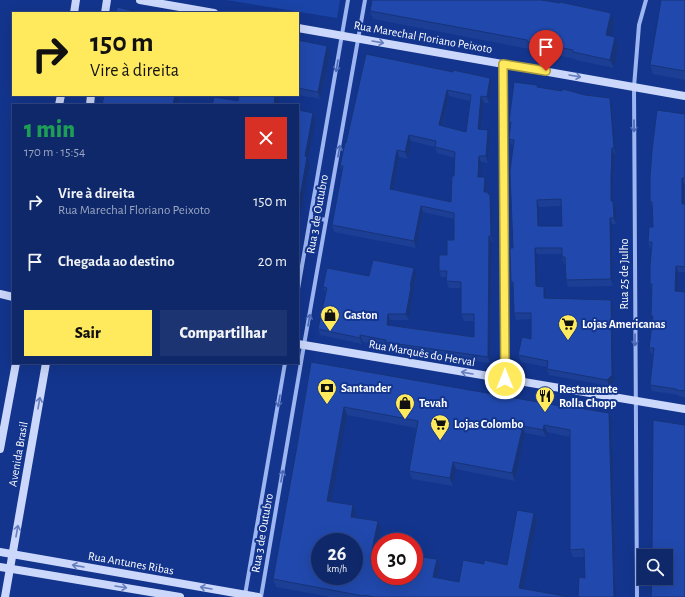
<!DOCTYPE html>
<html lang="pt">
<head>
<meta charset="utf-8">
<style>
  body { margin:0; font-family:"Alegreya Sans",sans-serif; background:#1c3472; color:#f1f3f6; height:100vh; display:flex; flex-direction:column; font-size:15px; white-space:nowrap }
  * { box-sizing:border-box; margin:0 }
  p { font-size:13px; color:#9ba6c1 }
  .icon { flex:none; width:22px; height:22px; fill:none; stroke:currentColor; stroke-width:2; stroke-linecap:round; stroke-linejoin:round }
  .map { position:relative; flex:1; overflow:hidden }
  .details { position:absolute; left:12px; top:104px; width:287px; height:260px; display:flex; flex-direction:column; background:#0e286a; border-radius:0px; box-shadow:0 4px 16px #0002,0 0 0 1px #2e447e }
  .details>* { flex:none }
  .top-card { position:absolute; left:12px; top:12px; width:287px; height:84px; border-radius:0px; box-shadow:0 4px 16px #0002,0 0 0 1px #2e447e; background:#ffea5d; color:#111; overflow:hidden }
  .buttons { position:absolute; left:637px; top:549px; display:grid; gap:8px }
  .buttons a { display:grid; place-items:center; width:36px; height:36px; border-radius:0px; background:#0e286a; box-shadow:0 4px 16px #0002,0 0 0 1px #2e447e; font-size:20px }
  .speed { position:absolute; left:311px; top:533px; display:flex; gap:8px; font-size:20px; font-weight:700; text-align:center }
  .speed>* { display:grid; place-content:center; width:52px; height:52px; border-radius:50%; background:#0e286a; box-shadow:0 4px 16px #0002,0 0 0 1px #2e447e; line-height:1 }
  .speed small { font-size:10px; font-weight:400 }
  .speed .limit { border:6px solid #d22; background:#fff; color:#111 }
  .pin { position:absolute; display:grid; place-items:center; width:34px; height:34px; color:#fff; margin:-41px -17px; border-radius:50% 50% 50% 0; rotate:-45deg; box-shadow:0 0 4px #0007 }
  .pin .icon { rotate:45deg }
  .me { position:absolute; width:44px; margin:-22px; rotate:0deg; stroke-linejoin:round; filter:drop-shadow(0 0 3px #0008) }
  .turn { display:flex; align-items:center; gap:14px; height:84px; padding:0 12px; font-size:18px }
  .turn .icon { width:52px; height:52px; stroke-width:2.5 }
  .turn b { display:block; font-size:28px; line-height:34px }
  .round { display:grid; place-items:center; flex:none; width:42px; height:42px; border-radius:0px; background:#1c3472 }
  .summary { display:flex; align-items:center; justify-content:space-between; height:68px; padding:0 12px }
  h1 { font-size:24px; font-weight:800; line-height:30px; color:#1e9e55 }
  .primary-button { display:flex; gap:8px; margin-top:auto; padding:8px 12px }
  .primary-button a { flex:1; height:46px; border-radius:0px; background:#ffea5d; color:#111; font-size:16px; font-weight:800; line-height:46px; text-align:center }
  .primary-button a+a { background:#1c3472; color:#f1f3f6 }
  ul { padding:0; list-style:none }
  li { display:flex; align-items:center; gap:12px; height:60px; padding:0 12px }
  li div { flex:1 }
  li b { display:block; font-size:15px }
  li em { font-style:normal }
  .map>svg:first-child { display:block }
</style>
</head>
<body>
<div class="map">
<svg width="685" height="597" viewBox="0 0 685 597">
  <rect width="100%" height="100%" fill="#13358d"/>
  <!-- green -->
  <path fill="#1b44a8" d="M226 0H340L337 18Z"/>
  <g fill="none" stroke-linecap="round" stroke-linejoin="round">
    <!-- street -->
    <g stroke="#9db5f1" stroke-width="4">
      <path d="M503 64 505 378"/>
      <path d="M311 217 326 220"/>
      <path d="M298 289 348 0"/>
      <path d="M245 595 285 363"/>
      <path d="M261 597 304 345 365 0"/>
      <path d="M637 597 634 87 639 25 646 0"/>
    </g>
    <!-- secondary -->
    <g stroke="#cbd8fb" stroke-width="8">
      <path d="M140 0 214 13"/>
      <path d="M74 13 76 0"/>
      <path d="M105 13 107 0"/>
      <path d="M298 28 685 96"/>
      <path d="M59 105 61 95"/>
      <path d="M90 105 91 95"/>
      <path d="M0 294 13 297"/>
      <path d="M298 344 685 409"/>
      <path d="M0 449 16 363"/>
      <path d="M0 552 258 597"/>
      <path d="M0 567 180 597"/>
      <path d="M5 597 46 363"/>
    </g>
  </g>
  <!-- wall -->
  <g fill="#1c3f95" fill-rule="evenodd">
    <path d="M685 0V80L653 74 650 65Z"/>
    <path d="M370 11 611 13 614 22 611 36 615 37 618 46 614 68 576 60 575 59 546 53 530 50 529 49 373 19Z"/>
    <path d="M298 40 327 46 330 54 320 99 298 95Z"/>
    <path d="M366 54 492 84 489 103H484L481 130H488L490 136 488 163 481 162V177H485L487 183V192L489 194H490L492 201 493 242H492L490 363 388 348 387 346 363 342 362 344 320 335 318 329 326 294 323 287 369 276 416 275 413 292V293L409 320H390V325L474 337V321H464L461 314V288H449L446 281V277H441L439 271 454 240V219L423 212 416 248 334 232 332 225 342 171 340 166 346 143ZM449 96 470 101 466 132 443 126ZM411 141 435 147 437 153 455 158 454 176 451 202 393 189 399 157 408 159Z"/>
    <path d="M537 85 538 87 612 104 616 155H615L613 181V201L616 207V224H612L613 286 568 287 566 280 565 264H564L562 257V254H537L538 286 546 294V298L613 306 614 382 609 386 549 375 547 369V367L521 362 518 355 531 339V319L516 320 514 313 513 287 511 282 513 248 514 146 512 145 509 139 511 127 509 122ZM561 206 562 226H540L539 207Z"/>
    <path d="M298 110 313 113 316 121 308 160 310 164 300 219H298Z"/>
    <path d="M685 114V184H684V204H685V272H678V291L685 292V397L678 396V395L652 391 650 385 653 354H651L649 348 652 318 651 316 652 290 650 284 652 248H650L648 242 653 227 652 208 650 202Z"/>
    <path d="M311 362 612 421 616 587 585 578 584 557H573L570 550V437L547 432 546 437 525 433 515 481 456 469 453 486 412 479 409 471 416 428 347 415 331 502 356 513 355 517 381 528 377 551 421 558 437 559 440 566 437 578 459 582 484 564 507 565 534 513 537 520 523 589 570 597H330L276 587 273 579 297 446Z"/>
  </g>
  <!-- shaded-wall -->
  <g fill="#173379">
    <path d="M611 13 614 22 610 44 606 35Z"/>
    <path d="M615 37 618 46 614 68 610 60Z"/>
    <path d="M327 46 330 54 320 99 318 92Z"/>
    <path d="M490 78 492 84 489 103 487 97Z"/>
    <path d="M447 90 449 96 441 132 439 125Z"/>
    <path d="M175 95H179L177 105H174Z"/>
    <path d="M275 95H279L278 105H274Z"/>
    <path d="M481 96 484 103 480 136 478 129Z"/>
    <path d="M610 98 612 104 616 155 614 148Z"/>
    <path d="M313 113 316 121 308 160 310 164 300 219 298 213V209L305 156Z"/>
    <path d="M488 130 490 136 488 163 486 156Z"/>
    <path d="M409 135 411 141 408 159 405 152Z"/>
    <path d="M612 148 615 155 613 181V207L611 201V175Z"/>
    <path d="M397 150 399 157 392 195 390 189Z"/>
    <path d="M479 156 481 162V183L478 177Z"/>
    <path d="M485 177 487 183 486 198 484 192Z"/>
    <path d="M682 178 684 184V210L682 204Z"/>
    <path d="M488 192 490 198V194L492 201 493 242 491 236Z"/>
    <path d="M537 200 539 207 540 232 538 226Z"/>
    <path d="M613 201 616 207V224L614 218Z"/>
    <path d="M421 206 423 212 416 248 414 241Z"/>
    <path d="M610 218 612 224 613 286 611 279Z"/>
    <path d="M489 236 492 242 490 363 488 357Z"/>
    <path d="M298 238 299 242 298 248Z"/>
    <path d="M535 248 537 254 538 292 536 286Z"/>
    <path d="M676 266 678 272V297L675 291Z"/>
    <path d="M414 268 416 275 413 292V293L409 320 406 314 410 286Z"/>
    <path d="M544 287 546 294V304L544 298Z"/>
    <path d="M611 300 613 306 614 382 609 386 607 380Z"/>
    <path d="M388 314 390 320V331L387 325Z"/>
    <path d="M360 335 363 342 362 344 360 338Z"/>
    <path d="M344 407 347 415 330 509 327 501Z"/>
    <path d="M609 413 612 421 616 597H614Z"/>
    <path d="M544 425 547 432 546 437 543 430Z"/>
    <path d="M523 426 525 433 515 481 512 473Z"/>
    <path d="M453 462 456 469 453 486 450 478Z"/>
    <path d="M353 505 356 513 354 524 351 517Z"/>
    <path d="M534 513 537 520 522 595 519 588Z"/>
    <path d="M378 521 381 528 375 558 372 550Z"/>
    <path d="M437 559 440 566 436 585 433 577Z"/>
  </g>
  <!-- building -->
  <g fill="#2149ad" stroke="#173379" fill-rule="evenodd">
    <path d="M372 0H541L560 3V2L611 13 606 35 615 37 610 60 573 52V50L543 44 527 42V40L370 11Z"/>
    <path d="M661 0H685V71L650 65Z"/>
    <path d="M117 7 142 13H116Z"/>
    <path d="M298 40 327 46 318 92 298 88Z"/>
    <path d="M366 54 453 72V70L490 78 487 97 481 96 478 129 488 130 486 156H479L478 177H485L484 192H488V194H490L491 236H489L488 357 385 342 386 340 360 335V338L318 329 327 288 323 287 327 268 369 276 373 260 414 268 410 286 411 287 406 314H388L387 325 474 337V314H461V282L446 281 447 271H439V255H447V240H454V213L421 206 414 241 332 225 343 166H340L345 143H346ZM447 90 471 95 466 132 439 125ZM409 135 436 141 435 147 455 152 454 176H452L451 202 390 189 397 150 405 152Z"/>
    <path d="M514 82 537 85V87L562 91 563 89 585 95 610 98 614 148H612L611 175V201H613L614 218H610L611 279 566 280 565 257H562V248H535L536 286 544 287V298L611 300 612 375 607 380 547 369 548 361 518 355 522 337 531 339V313H514L513 282H511L510 248H513L510 171 514 140 509 139 511 122H509ZM561 199 562 226H538L537 200Z"/>
    <path d="M104 95H175L173 105H175H102Z"/>
    <path d="M239 95H275L274 105H212L214 97 238 101Z"/>
    <path d="M298 110 313 113 305 156 307 157 298 209Z"/>
    <path d="M657 110 685 114V178H682V204H685V267L676 266 675 291 685 292V391L676 390V389L650 385 654 348H649L653 316H651L652 284H650V266L652 242H648L649 227H653L652 202H650V178L652 150Z"/>
    <path d="M311 362 419 381 566 407 567 406 609 413 614 597H578L579 577 585 578 584 549 570 550V430L544 425 543 430 523 426 512 473 453 462 450 478 409 471 418 421 344 407 327 501 353 505 351 517 378 521 372 550 380 551V576H414V557L421 558V557L437 559 433 577 459 582 463 560 484 564V560L507 565 517 510 534 513 519 588 570 597H375L364 595 363 596 273 579 297 446ZM320 542H354V576H320Z"/>
    <path d="M653 420 685 425V597H651L652 578H666V556H652Z"/>
  </g>
  <!-- one-way arrows -->
  <defs><path id="oneway-shaft" d="M-6 0H5M1.5-3L5.5 0L1.5 3" fill="none" stroke-width="1.6" stroke-linecap="round" stroke-linejoin="round"/></defs>
  <g stroke="#667ebe">
    <use href="#oneway-shaft" transform="translate(378 42) rotate(10)"/>
    <use href="#oneway-shaft" transform="translate(575 76) rotate(10)"/>
    <use href="#oneway-shaft" transform="translate(467 373) rotate(-170)"/>
    <use href="#oneway-shaft" transform="translate(39 403) rotate(-80)"/>
    <use href="#oneway-shaft" transform="translate(17 531) rotate(-80)"/>
    <use href="#oneway-shaft" transform="translate(78 566) rotate(-170)"/>
    <use href="#oneway-shaft" transform="translate(121 587) rotate(9)"/>
    <use href="#oneway-shaft" transform="translate(206 588) rotate(-170)"/>
  </g>
  <g stroke="#4a68b5">
    <use href="#oneway-shaft" transform="translate(337 66) rotate(100)"/>
    <use href="#oneway-shaft" transform="translate(634 126) rotate(90)"/>
    <use href="#oneway-shaft" transform="translate(339 151) rotate(-80)"/>
    <use href="#oneway-shaft" transform="translate(309 320) rotate(-80)"/>
    <use href="#oneway-shaft" transform="translate(635 340) rotate(90)"/>
    <use href="#oneway-shaft" transform="translate(279 401) rotate(100)"/>
    <use href="#oneway-shaft" transform="translate(282 476) rotate(-80)"/>
  </g>
  <g fill="none" stroke-linecap="round" stroke-linejoin="round">
    <defs>
      <path id="route" d="M505 379 503 64 546 71"/>
    </defs>
    <!-- route casing -->
    <use href="#route" stroke="#a6983c" stroke-width="10"/>
    <!-- route -->
    <use href="#route" stroke="#ffea5d" stroke-width="7"/>
  </g>
  <!-- icons -->
  <defs>
    <symbol id="shop-pin" viewBox="-11 -11 22 30"><path d="M0 17L-7.5 6A9.5 9.5 0 1 1 7.5 6Z" fill="#ffea5d" stroke="#13358d"/><path d="M-5-2.5h2.3a2.7 3.5 0 0 1 5.4 0H5L5.5 6h-11ZM-1.5-2.5h3a1.5 2.3 0 0 0-3 0Z" fill="#111"/></symbol>
    <symbol id="supermarket-pin" viewBox="-11 -11 22 30"><path d="M0 17L-7.5 6A9.5 9.5 0 1 1 7.5 6Z" fill="#ffea5d" stroke="#13358d"/><path d="M-6-5.5h2.5l.6 2H6L4.5 2H-2.5L-4.4-4H-6ZM-1.5 3.2a1.3 1.3 0 1 0 .1 0ZM3 3.2a1.3 1.3 0 1 0 .1 0Z" fill="#111"/></symbol>
    <symbol id="bank-pin" viewBox="-11 -11 22 30"><path d="M0 17L-7.5 6A9.5 9.5 0 1 1 7.5 6Z" fill="#ffea5d" stroke="#13358d"/><path d="M-6-4H6V4H-6ZM0-2.3a2.3 2.3 0 1 0 0 4.6a2.3 2.3 0 1 0 0-4.6Z" fill="#111"/></symbol>
    <symbol id="restaurant-pin" viewBox="-11 -11 22 30"><path d="M0 17L-7.5 6A9.5 9.5 0 1 1 7.5 6Z" fill="#ffea5d" stroke="#13358d"/><path d="M-5-6h1v4h1v-4h1v4h1v-4h1v5L-1.5 .5V6h-2V.5L-5-1ZM5-6V6H3V1.5H1.5Q1.5-4 5-6Z" fill="#111"/></symbol>
  </defs>
  <g fill-rule="evenodd">
    <use href="#shop-pin" x="319" y="304" width="22" height="30"/>
    <use href="#supermarket-pin" x="557" y="313" width="22" height="30"/>
    <use href="#bank-pin" x="316" y="377" width="22" height="30"/>
    <use href="#restaurant-pin" x="534" y="385" width="22" height="30"/>
    <use href="#shop-pin" x="394" y="392" width="22" height="30"/>
    <use href="#supermarket-pin" x="429" y="413" width="22" height="30"/>
  </g>
  <g text-anchor="middle" dominant-baseline="central" stroke-width="4" stroke-linejoin="round" paint-order="stroke">
    <!-- street labels -->
    <g font-size="12" fill="#fff" stroke="#13358d">
      <text transform="translate(423 37) rotate(10)">Rua Marechal Floriano Peixoto</text>
      <text transform="translate(317 214) rotate(-80)">Rua 3 de Outubro</text>
      <text transform="translate(624 274) rotate(-90)">Rua 25 de Julho</text>
      <text transform="translate(422 353) rotate(10)">Rua Marquês do Herval</text>
      <text transform="translate(18 454) rotate(-80)">Avenida Brasil</text>
      <text transform="translate(262 533) rotate(-80)">Rua 3 de Outubro</text>
      <text transform="translate(131 563) rotate(10)">Rua Antunes Ribas</text>
    </g>
    <!-- poi labels -->
    <g font-size="12" font-weight="bold" fill="#fff" stroke="#13358d" text-anchor="start">
      <text x="344" y="315">Gaston</text>
      <text x="582" y="324">Lojas Americanas</text>
      <text x="341" y="388">Santander</text>
      <text x="559" y="389">Restaurante<tspan x="559" dy="14">Rolla Chopp</tspan></text>
      <text x="419" y="403">Tevah</text>
      <text x="454" y="424">Lojas Colombo</text>
    </g>
  </g>
</svg>
<div class="buttons">
<a><svg class="icon" aria-label="search" viewBox="0 0 24 24"><circle cx="10" cy="10" r="6"/><path d="M15 15l6 6"/></svg></a>
</div>
<div class="speed"><div>26<small>km/h</small></div><div class="limit">30</div></div>
<div class="pin" style="left:546px;top:71px;background:#d93025"><svg class="icon" aria-label="arrive" viewBox="0 0 24 24"><path d="M6 21V4h12l-3 4 3 4H6"/></svg></div>
<svg class="me" style="left:505px;top:379px" viewBox="-20 -20 40 40"><circle r="17" fill="#ffea5d" stroke="#fff" stroke-width="3"/><path d="M0-11L8 9 0 5-8 9z" fill="#fff"/></svg>
<div class="top-card">
<div class="turn"><svg class="icon" aria-label="right" viewBox="0 0 24 24"><path d="M7 20v-9h11M14 6l5 5-5 5"/></svg><div><b>150 m</b>Vire à direita</div></div>
</div>
<section class="details">
<div class="summary"><div><h1>1 min</h1><p>170 m · 15:54</p></div><a class="round" style="background:#d93025;color:#fff"><svg class="icon" aria-label="close" viewBox="0 0 24 24"><path d="M6 6l12 12M18 6L6 18"/></svg></a></div>
<ul>
<li><svg class="icon" aria-label="right" viewBox="0 0 24 24"><path d="M7 20v-9h11M14 6l5 5-5 5"/></svg><div><b>Vire à direita</b><p>Rua Marechal Floriano Peixoto</p></div><em>150 m</em></li>
<li><svg class="icon" aria-label="arrive" viewBox="0 0 24 24"><path d="M6 21V4h12l-3 4 3 4H6"/></svg><div><b>Chegada ao destino</b></div><em>20 m</em></li>
</ul>
<div class="primary-button"><a>Sair</a><a>Compartilhar</a></div>
</section>
</div>
</body>
</html>
